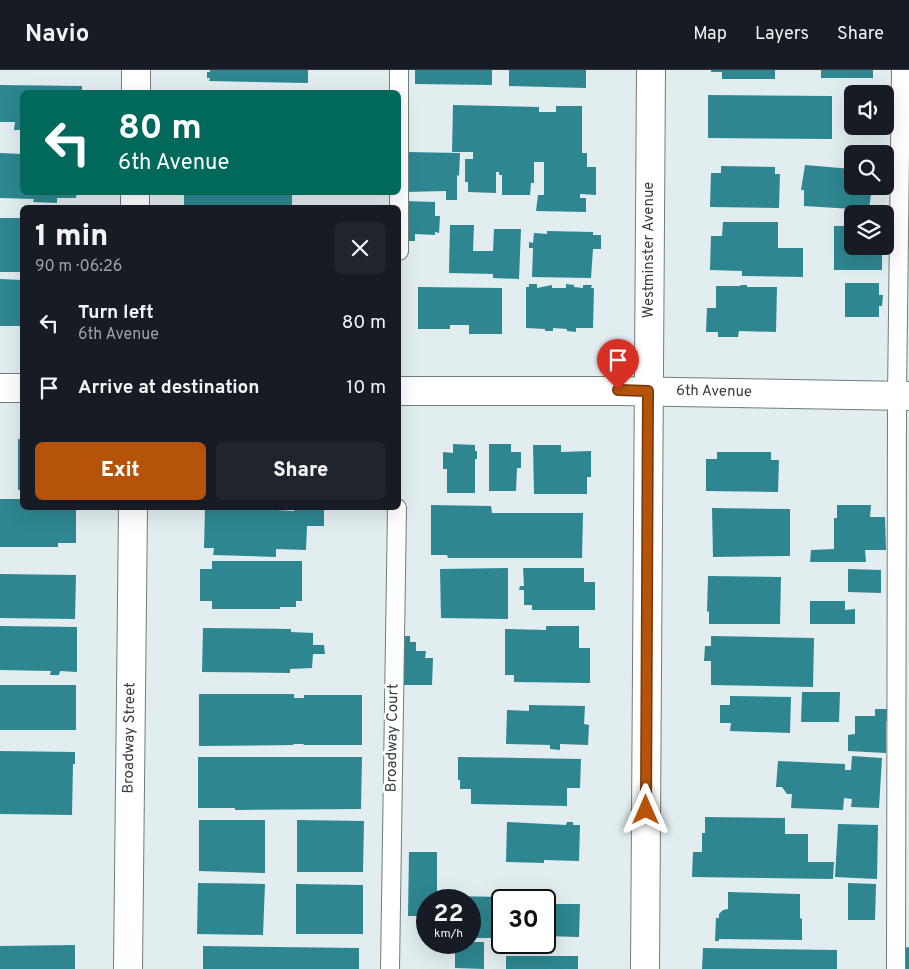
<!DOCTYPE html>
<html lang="en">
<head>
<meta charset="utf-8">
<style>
  body { margin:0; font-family:Overpass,sans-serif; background:#20242c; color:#f1f3f6; height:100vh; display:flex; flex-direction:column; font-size:19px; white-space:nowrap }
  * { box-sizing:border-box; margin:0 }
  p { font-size:16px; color:#9ea1a6 }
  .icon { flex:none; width:28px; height:28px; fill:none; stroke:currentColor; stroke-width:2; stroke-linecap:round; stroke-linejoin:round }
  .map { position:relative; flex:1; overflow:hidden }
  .side { position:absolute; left:20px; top:135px; width:381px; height:305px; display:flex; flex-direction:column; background:#171b24; border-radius:8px; box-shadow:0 5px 20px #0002 }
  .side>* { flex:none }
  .hud { position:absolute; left:20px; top:20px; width:381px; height:105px; border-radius:8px; box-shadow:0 5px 20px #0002; background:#00695c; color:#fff; overflow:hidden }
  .controls { position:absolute; left:844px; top:15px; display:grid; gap:10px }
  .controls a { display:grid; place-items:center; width:50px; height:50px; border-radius:8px; background:#171b24; box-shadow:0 5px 20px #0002; font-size:25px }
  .speed { position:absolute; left:416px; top:819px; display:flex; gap:10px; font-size:25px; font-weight:700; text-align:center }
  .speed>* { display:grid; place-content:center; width:65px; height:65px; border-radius:50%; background:#171b24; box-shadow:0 5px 20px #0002; line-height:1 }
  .speed small { font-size:12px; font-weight:400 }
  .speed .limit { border:2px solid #111; border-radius:8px; background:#fff; color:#111 }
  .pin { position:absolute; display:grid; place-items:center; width:42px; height:42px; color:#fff; margin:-51px -21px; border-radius:50% 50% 50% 0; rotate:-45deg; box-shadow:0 0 5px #0007 }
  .pin .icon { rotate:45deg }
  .me { position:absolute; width:55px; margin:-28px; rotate:0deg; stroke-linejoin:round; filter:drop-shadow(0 0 4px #0008) }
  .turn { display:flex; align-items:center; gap:18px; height:105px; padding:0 15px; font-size:22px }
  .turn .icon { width:65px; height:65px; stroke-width:2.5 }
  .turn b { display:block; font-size:35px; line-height:42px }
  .round { display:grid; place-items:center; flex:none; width:52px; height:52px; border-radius:8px; background:#20242c }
  .head { display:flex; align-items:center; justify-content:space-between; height:85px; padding:0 15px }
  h1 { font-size:30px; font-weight:800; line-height:38px }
  .action { display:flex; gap:10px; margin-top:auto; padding:10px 15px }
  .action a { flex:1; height:58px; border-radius:8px; background:#b45309; color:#fff; font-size:20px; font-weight:800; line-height:58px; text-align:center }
  .action a+a { background:#20242c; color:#f1f3f6 }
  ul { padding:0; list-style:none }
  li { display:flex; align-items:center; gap:15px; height:65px; padding:0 15px }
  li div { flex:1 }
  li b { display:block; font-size:19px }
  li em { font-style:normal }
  header { display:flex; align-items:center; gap:30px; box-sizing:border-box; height:70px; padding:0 25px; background:#171b24; border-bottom:1px solid #363941 }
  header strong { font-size:24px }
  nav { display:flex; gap:28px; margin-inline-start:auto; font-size:18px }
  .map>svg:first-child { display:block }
</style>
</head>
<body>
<header>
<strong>Navio</strong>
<nav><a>Map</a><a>Layers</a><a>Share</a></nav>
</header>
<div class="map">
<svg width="909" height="899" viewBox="0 0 909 899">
  <rect width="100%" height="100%" fill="#e2edef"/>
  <!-- building -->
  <g fill="#2e8690">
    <path d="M210 0H308V13L209 11 210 8H207V2H210Z"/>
    <path d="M415 0H492V15L415 14Z"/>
    <path d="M509 0H586V18L509 16Z"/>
    <path d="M711 0H775V9H722V2H711Z"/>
    <rect x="821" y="0" width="52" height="8"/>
    <path d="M0 15 82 16V22H22V60H14L15 52H0Z"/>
    <path d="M708 25 832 26V69L708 68Z"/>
    <path d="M453 35 539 37V42H556V36H582V83H587V97H596V125L580 124V128H586V142L536 141 538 125H544V92H534V113H531L530 125H502V105H499V102H496V123L468 122V112H465V89H473V82H452Z"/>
    <path d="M406 82 460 83 459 106 457 105V130H446V121L405 122 406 106 408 105Z"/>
    <path d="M0 83 22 84V122H77L76 128H57V133L33 132 34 129 0 128Z"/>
    <path d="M805 95 852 99V116H872L869 140 804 136V120H801Z"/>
    <path d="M721 96 775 97V104H780L779 138 710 137 711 103H721Z"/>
    <rect x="184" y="122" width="108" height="16"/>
    <path d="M405 131 435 132V146H440L439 163 435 162V165L415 164V171H405Z"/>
    <path d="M0 148H21L20 170H22V202H0Z"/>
    <path d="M723 152H778V178H803V207L742 206V201L710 200 711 166H722Z"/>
    <path d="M450 155H474L473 181H493L494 159H521L519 209 493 208V204L449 203Z"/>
    <path d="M834 156H852V176H882V200H834Z"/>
    <path d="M547 161 593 162V165H601V179H593L591 208 532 207 533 178H529V172L533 173 534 163 547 164Z"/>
    <path d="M0 209 22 210V256H0Z"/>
    <path d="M845 213H879V225H883L882 236H879V247H845Z"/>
    <path d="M529 214H537V218L552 215V218H566V214L574 215V217L583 218V215H592L591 218H594L593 258H576V262L567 261V259L553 258V261H545V259L526 258V217H529Z"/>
    <path d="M741 215H747V217H777L776 262 739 261 738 267H718V262H706L707 238H716V216H740Z"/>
    <path d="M418 217 502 218V264H469V255H450V259H418Z"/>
    <rect x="18" y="369" width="4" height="51"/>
    <path d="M453 374 475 375V381H477V389H475V423H447V399H443V382L453 383Z"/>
    <path d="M489 374H511V382H521V398H517L516 421H489Z"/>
    <path d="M533 375H561V382L591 381V407H587V424H534Z"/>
    <path d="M717 382H771V390H779L778 422 706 421V389H717Z"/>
    <path d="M0 429H22V438H76V473H58V477H0Z"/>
    <path d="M431 435 491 436 492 443H583L582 488H448L447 485H431Z"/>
    <path d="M837 435H871L870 447H885L886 480H865L866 492H810L811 480 834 479V448H837Z"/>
    <path d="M205 438H277V440L294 441V438H324V456H307L306 480 276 479V487L213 485 214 478H204Z"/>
    <path d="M712 438 790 439V486L713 487Z"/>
    <path d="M212 491H302V531H296V537H280V539H212V531H200V499H212Z"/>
    <path d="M508 498V549L441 548 440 499Z"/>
    <path d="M523 498H584V512H595V540H532V535H524V520H519L520 516H524Z"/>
    <path d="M848 499 881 500V523L848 522Z"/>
    <path d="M0 504 76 505 75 549 0 548Z"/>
    <path d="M708 506 781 507 780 554H709V541L707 542Z"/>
    <path d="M810 531H845V540L855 539V554H810Z"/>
    <path d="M0 556 77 557V602L60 601 59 605H50L51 601 0 600Z"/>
    <path d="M546 556H579V578H590V613L514 612V605H505V559L546 560Z"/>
    <path d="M203 558 291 559V562L313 563V575H324L325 584H313L312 598 290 599V603L202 602Z"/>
    <path d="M398 566H410V572H416V581H426L425 588H433L432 615H397Z"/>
    <path d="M711 566 814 568 813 617 711 615V591H704L705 576H711Z"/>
    <rect x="0" y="615" width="76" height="45"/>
    <path d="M802 622H840L839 652H801Z"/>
    <path d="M199 624H294V628H304V625H362V675H303L304 674H293L294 675 199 676Z"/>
    <path d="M730 626 791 627 790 663 730 661 731 653H720V635H730Z"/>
    <path d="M529 635 585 636 584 654 589 655 588 675 560 674V680L550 679V675L506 674 507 640 529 641Z"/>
    <path d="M875 639H889V652L886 651V683L848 681V665L855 664V646H875Z"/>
    <path d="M0 681 75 682V694H73L72 745 0 744Z"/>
    <path d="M852 686 882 688 879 738 851 737 852 729 844 728 843 740 791 738 792 724H787L782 717H776L778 691 845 694V700H851Z"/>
    <path d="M198 687H362L361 739 235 740V738H198Z"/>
    <path d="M458 687 581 689 580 718H567V736L471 734V719H460V710H458Z"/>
    <path d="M705 747 785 748V764H808V792H834L833 809 692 807 693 782H702V763H705Z"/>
    <path d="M199 750H265V803L199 801Z"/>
    <path d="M297 750 364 751 363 802H297Z"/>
    <path d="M507 752 566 755 567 752H573V755H580L579 791 544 790V793L506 792Z"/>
    <path d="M838 754 878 755 877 809 835 807Z"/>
    <path d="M409 782H437V830H428V846H408Z"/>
    <path d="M198 813 265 814 263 865 197 864Z"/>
    <path d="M848 813 876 814 875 850H848Z"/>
    <path d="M296 814 363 815V864H296Z"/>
    <path d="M728 822 800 824V848L802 849V870L719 869V871H715L716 848H719V844L723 840 728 839Z"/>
    <path d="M452 826 503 827 502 868H470V830H452Z"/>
    <path d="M545 830H548V834H580L579 867 545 866Z"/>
    <path d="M455 872H484V899L455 898Z"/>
    <path d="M75 875V899H0V876Z"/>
    <path d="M203 876 359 878V899H203Z"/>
    <path d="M909 877V899H901L902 878Z"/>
    <path d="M703 878 837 880V899H702Z"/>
    <rect x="506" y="886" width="72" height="13"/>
  </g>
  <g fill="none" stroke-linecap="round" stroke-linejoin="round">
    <defs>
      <g id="lane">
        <path d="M399 181V0"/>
        <path d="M390 899 397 438"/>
        <path d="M896 899 897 326 901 0"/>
      </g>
      <g id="street">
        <path d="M136 22V0"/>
        <path d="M135 138V122"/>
        <path d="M0 318H22"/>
        <path d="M399 321H618L909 326"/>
        <path d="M128 899 133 438"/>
        <path d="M645 899 651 0"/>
      </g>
    </defs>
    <!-- lane casing -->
    <use href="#lane" stroke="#727c7d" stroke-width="20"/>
    <!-- street casing -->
    <use href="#street" stroke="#727c7d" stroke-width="30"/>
    <!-- lane -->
    <use href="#lane" stroke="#fff" stroke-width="18"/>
    <!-- street -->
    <use href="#street" stroke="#fff" stroke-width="28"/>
  </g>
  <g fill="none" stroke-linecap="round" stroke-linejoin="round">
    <defs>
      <path id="route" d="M618 320 648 321 646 740"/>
    </defs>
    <!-- route casing -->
    <use href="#route" stroke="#753606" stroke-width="12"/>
    <!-- route -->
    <use href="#route" stroke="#b45309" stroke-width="9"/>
  </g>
  <g text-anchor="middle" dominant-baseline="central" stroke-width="5" stroke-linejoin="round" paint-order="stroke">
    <!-- street labels -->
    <g font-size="15" fill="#393d3e" stroke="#fff">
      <text transform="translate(649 180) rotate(-90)">Westminster Avenue</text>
      <text transform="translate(714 322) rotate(1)">6th Avenue</text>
      <text transform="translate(130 668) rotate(-89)">Broadway Street</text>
      <text transform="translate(393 668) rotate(-89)">Broadway Court</text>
    </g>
  </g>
</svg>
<div class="controls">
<a><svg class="icon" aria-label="sound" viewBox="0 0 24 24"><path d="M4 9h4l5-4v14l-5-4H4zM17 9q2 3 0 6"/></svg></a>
<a><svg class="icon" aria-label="search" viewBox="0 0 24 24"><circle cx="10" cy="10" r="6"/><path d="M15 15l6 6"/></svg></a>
<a><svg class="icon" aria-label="layers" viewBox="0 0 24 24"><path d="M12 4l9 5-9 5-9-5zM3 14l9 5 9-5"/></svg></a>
</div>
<div class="speed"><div>22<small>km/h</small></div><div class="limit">30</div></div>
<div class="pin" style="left:618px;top:320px;background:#d93025"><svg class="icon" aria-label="arrive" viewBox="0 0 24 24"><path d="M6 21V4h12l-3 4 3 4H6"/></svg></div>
<svg class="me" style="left:646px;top:740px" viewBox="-20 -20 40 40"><path d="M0-17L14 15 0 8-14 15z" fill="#b45309" stroke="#fff" stroke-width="4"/></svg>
<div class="hud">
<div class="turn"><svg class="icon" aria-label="left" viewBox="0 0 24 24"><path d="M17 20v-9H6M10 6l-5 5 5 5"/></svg><div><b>80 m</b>6th Avenue</div></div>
</div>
<section class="side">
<div class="head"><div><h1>1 min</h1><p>90 m · 06:26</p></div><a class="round"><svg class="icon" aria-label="close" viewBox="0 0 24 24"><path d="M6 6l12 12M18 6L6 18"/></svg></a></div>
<ul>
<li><svg class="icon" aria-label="left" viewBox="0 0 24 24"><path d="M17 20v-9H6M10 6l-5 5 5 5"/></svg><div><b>Turn left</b><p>6th Avenue</p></div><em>80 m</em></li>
<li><svg class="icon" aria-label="arrive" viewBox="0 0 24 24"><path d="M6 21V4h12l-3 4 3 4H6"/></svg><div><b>Arrive at destination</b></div><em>10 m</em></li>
</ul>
<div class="action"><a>Exit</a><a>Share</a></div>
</section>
</div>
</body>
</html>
